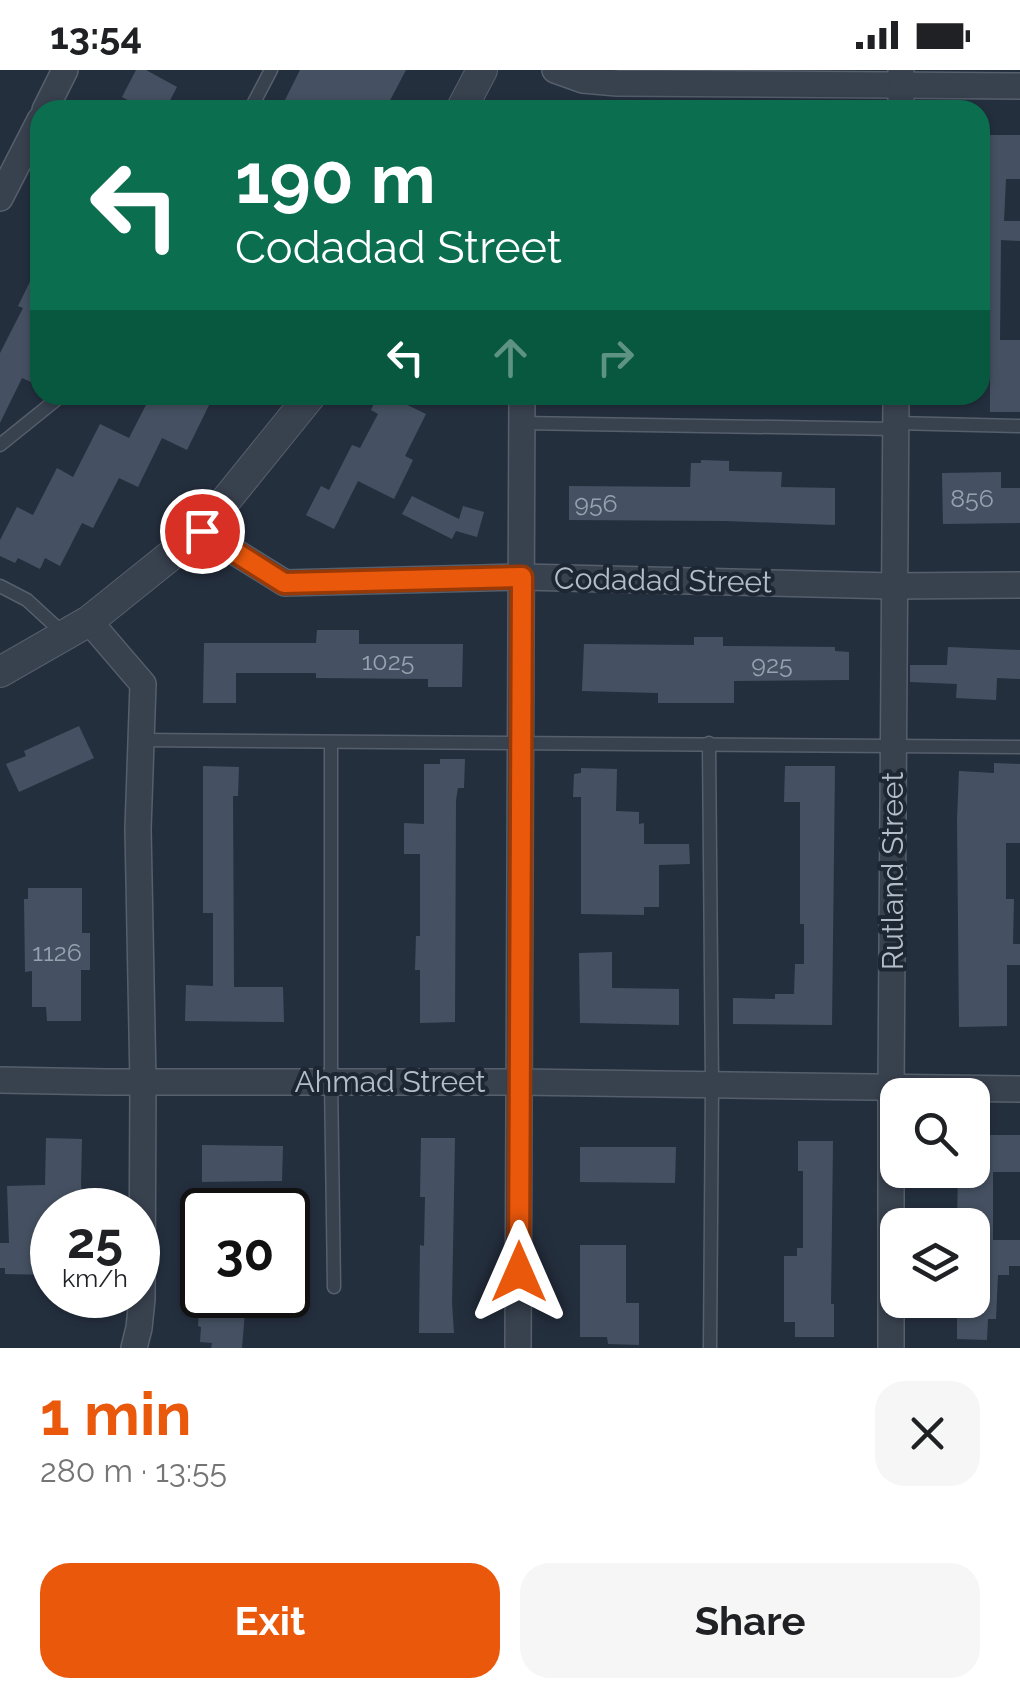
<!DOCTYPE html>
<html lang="en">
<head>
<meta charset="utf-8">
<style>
  body { margin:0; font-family:Raleway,sans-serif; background:#f6f6f6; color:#202124; height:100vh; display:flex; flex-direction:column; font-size:38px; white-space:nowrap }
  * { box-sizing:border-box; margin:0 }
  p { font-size:32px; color:#757577 }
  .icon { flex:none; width:55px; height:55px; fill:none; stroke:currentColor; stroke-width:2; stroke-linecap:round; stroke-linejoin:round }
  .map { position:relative; height:1278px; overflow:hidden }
  .details { display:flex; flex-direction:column; background:#fff; flex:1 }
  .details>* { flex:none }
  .hud { position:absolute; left:30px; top:30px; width:960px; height:305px; border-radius:30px; box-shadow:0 2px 8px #0004; background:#0b6e4f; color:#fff; overflow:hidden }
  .controls { position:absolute; left:880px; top:1008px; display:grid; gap:20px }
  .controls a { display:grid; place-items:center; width:110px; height:110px; border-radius:20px; background:#fff; box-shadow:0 2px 8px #0004; font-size:50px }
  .speed { position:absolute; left:30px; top:1118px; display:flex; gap:20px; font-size:50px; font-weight:700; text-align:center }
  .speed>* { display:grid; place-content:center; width:130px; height:130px; border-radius:50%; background:#fff; box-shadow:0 2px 8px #0004; line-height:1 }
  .speed small { font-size:25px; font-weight:400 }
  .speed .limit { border:5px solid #111; border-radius:15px; background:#fff; color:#111 }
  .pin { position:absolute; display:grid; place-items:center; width:85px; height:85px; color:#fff; margin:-42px; border:5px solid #fff; border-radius:50%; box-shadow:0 2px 10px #0007 }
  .me { position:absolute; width:110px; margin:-55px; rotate:0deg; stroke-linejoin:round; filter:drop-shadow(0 0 8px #0008) }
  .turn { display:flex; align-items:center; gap:35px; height:210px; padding:0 40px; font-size:45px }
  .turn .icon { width:130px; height:130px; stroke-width:2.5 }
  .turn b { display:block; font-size:70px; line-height:85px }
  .lanes { display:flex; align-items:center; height:95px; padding:0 40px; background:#0003; justify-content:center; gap:50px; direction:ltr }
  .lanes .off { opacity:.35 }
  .round { display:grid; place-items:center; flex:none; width:105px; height:105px; border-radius:30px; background:#f6f6f6 }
  .headline { display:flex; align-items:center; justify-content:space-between; height:170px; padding:0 40px }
  h1 { font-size:60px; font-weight:700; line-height:75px; color:#ea580c }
  .button { display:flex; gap:20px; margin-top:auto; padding:20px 40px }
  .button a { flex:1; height:115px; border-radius:30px; background:#ea580c; color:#fff; font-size:40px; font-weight:700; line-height:115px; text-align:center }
  .button a+a { background:#f6f6f6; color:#202124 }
  .status { display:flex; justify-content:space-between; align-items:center; height:70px; padding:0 50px; background:#fff; direction:ltr }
  .status svg { height:28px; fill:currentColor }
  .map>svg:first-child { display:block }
</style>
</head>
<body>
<div class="status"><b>13:54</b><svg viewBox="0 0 49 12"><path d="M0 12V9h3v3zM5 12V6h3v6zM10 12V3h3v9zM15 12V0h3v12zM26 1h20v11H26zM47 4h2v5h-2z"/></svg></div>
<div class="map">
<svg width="1020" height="1278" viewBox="0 0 1020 1278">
  <rect width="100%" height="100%" fill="#242f3e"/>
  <!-- building -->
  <g fill="#455162">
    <path d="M136 0H146L177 17 165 40H146L122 27Z"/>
    <path d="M300 0H406L385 40H280Z"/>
    <path d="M980 65H1020V109H1006L1004 151H1020V171L1001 170 1000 270H1020V342H990V307H980Z"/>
    <path d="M40 191V316L22 308 0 353V283L23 238 18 236Z"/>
    <path d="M151 325H214L187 380 162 368 138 417 119 408 93 458 82 453 60 496 45 488 40 499 18 488 15 493 0 486V470L17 437 33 445 57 398 73 407 100 354 129 368Z"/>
    <path d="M378 325H387L426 344 405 386 413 390 394 429 358 411 334 459 306 445 321 416 329 420 352 375 360 378 378 344 371 340Z"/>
    <path d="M701 390 729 391V401L782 402 781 417 835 418V455L726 451 569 450V416L690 417 691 393H701Z"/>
    <path d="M1001 402V418H1020V453L943 454 942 403Z"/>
    <path d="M412 426 459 449 463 436 484 442 477 467 456 461 452 469 402 444Z"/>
    <path d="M317 560H359V574H463L462 617H428V609L316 608V603H236V633H203L204 573H316Z"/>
    <path d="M694 567H723V576L835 577V581L849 582V610L734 611V633H658V623L582 621 584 574 694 575Z"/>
    <path d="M948 577 1020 580V609L997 608 996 630 956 628 957 614 910 612V595H947Z"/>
    <path d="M79 656 94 688 19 722 6 694 26 686 24 681Z"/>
    <path d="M440 689H465L464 718H458L456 730 455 952 420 953V900H415L416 866H420V784H404V753L424 754V694H440Z"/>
    <path d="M994 693 1020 694V773H1006V829H1014L1013 874H1020V895H1007V956L959 957 957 749 959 701 994 703Z"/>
    <path d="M203 696 239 697 238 726H233L234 917H283L284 952 185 951 186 915 213 916V843H203Z"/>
    <path d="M785 696H835L832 955 733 954V928L775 929V924H794L795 894H804V854H800V732H784Z"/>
    <path d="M581 698 617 699 616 741 639 742V754L644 753V774H689L690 794 659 795V837H644V845L581 844V727H573L574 704 581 703Z"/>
    <path d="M28 818H82V863H90V900H81V951H47L46 937H32V901L25 902 24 829H28Z"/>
    <path d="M612 882V918L679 919V955L580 953 579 883Z"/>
    <path d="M972 1065H1020V1102H993V1170H1020V1196H1009V1205H998L996 1249H988L987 1270 957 1269V1235H972V1153H957L958 1100H972Z"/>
    <path d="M46 1068 82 1069 81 1115 82 1121H92V1140H52V1205L5 1204V1198H0V1173H9L7 1116 45 1115Z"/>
    <path d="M421 1068H455L452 1233 454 1263H419L420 1175 424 1176 425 1127H420Z"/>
    <path d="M798 1071H833L831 1234H834V1267H795V1252H784V1186H797V1178H803V1101H798Z"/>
    <path d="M202 1075 283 1076 282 1111 202 1112Z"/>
    <path d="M580 1077H676L675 1113 580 1112Z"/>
    <path d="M580 1175H626V1233H639V1275L608 1274 607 1267H580Z"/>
    <path d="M200 1226 246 1229 242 1278H211L212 1273 200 1272 201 1257 198 1256Z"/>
  </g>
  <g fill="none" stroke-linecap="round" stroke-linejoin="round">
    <defs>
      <g id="service">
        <path d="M250 40 271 0"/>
        <path d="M522 353 895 359"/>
        <path d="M895 353 1020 356"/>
        <path d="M0 375 62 325"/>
        <path d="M0 516 27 530 64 564"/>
        <path d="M141 670 1020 677"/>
        <path d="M331 672V1010L334 1217"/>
        <path d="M709 673 712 1016 710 1278"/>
      </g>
      <g id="minor">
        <path d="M555 0 583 10 617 13 1020 16"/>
        <path d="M45 40 65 0"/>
        <path d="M901 40V0"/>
        <path d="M0 128 40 50"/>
        <path d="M201 461 285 513 522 507 893 516 1020 515"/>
        <path d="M89 551 143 614 138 759 143 1012 142 1229 139 1258 134 1278"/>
        <path d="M0 1010 107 1012H520L1020 1019"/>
        <path d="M518 1278 522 325"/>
        <path d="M891 1278V1017L896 325"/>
      </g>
      <g id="tertiary">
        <path d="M461 40 482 0"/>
        <path d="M0 602 89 551 201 461 311 325"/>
      </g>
    </defs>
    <!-- service casing -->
    <use href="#service" stroke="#565f6c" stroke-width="15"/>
    <!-- minor casing -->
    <use href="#minor" stroke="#565f6c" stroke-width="28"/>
    <!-- tertiary casing -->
    <use href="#tertiary" stroke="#565f6c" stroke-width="32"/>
    <!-- service -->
    <use href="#service" stroke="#38414e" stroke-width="12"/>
    <!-- minor -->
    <use href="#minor" stroke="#38414e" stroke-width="25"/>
    <!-- tertiary -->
    <use href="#tertiary" stroke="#38414e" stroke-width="30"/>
  </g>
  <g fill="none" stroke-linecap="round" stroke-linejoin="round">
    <defs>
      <path id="route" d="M202 461 284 513 522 507 519 1202"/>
    </defs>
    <!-- route casing -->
    <use href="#route" stroke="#983908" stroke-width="25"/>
    <!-- route -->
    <use href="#route" stroke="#ea580c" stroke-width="18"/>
  </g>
  <g text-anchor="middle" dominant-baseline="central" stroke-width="8" stroke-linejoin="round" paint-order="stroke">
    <!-- number labels -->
    <g font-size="25" fill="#98a1af">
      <text x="972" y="428">856</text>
      <text x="596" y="433">956</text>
      <text x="388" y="591">1025</text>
      <text x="772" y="594">925</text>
      <text x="57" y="882">1126</text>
    </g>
    <!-- street labels -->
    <g font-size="30" fill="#b4bcc9" stroke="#1d2633">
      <text transform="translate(663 510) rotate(1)">Codadad Street</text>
      <text transform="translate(892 801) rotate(-90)">Rutland Street</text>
      <text x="390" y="1011">Ahmad Street</text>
    </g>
  </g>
</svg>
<div class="controls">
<a><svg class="icon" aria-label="search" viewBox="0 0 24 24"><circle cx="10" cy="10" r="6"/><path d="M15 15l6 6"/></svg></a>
<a><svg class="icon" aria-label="layers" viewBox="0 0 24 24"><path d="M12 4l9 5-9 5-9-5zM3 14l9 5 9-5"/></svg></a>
</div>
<div class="speed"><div>25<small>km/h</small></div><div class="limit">30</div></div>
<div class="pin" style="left:202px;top:461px;background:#d93025"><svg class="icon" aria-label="arrive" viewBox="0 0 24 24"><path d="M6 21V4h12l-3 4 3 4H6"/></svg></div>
<svg class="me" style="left:519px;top:1202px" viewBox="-20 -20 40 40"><path d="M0-17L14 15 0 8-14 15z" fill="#ea580c" stroke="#fff" stroke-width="4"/></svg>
<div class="hud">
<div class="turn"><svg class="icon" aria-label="left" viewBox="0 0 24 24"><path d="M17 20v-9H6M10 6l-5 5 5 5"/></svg><div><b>190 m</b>Codadad Street</div></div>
<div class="lanes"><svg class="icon" aria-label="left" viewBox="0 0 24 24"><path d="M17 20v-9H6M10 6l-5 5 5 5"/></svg><svg class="icon off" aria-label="ahead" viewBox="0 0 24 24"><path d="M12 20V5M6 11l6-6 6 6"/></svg><svg class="icon off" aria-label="right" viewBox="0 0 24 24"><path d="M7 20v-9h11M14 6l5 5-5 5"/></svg></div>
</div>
</div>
<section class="details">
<div class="headline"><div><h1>1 min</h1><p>280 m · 13:55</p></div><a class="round"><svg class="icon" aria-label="close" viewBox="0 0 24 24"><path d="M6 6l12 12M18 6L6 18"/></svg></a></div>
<div class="button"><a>Exit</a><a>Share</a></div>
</section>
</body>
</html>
